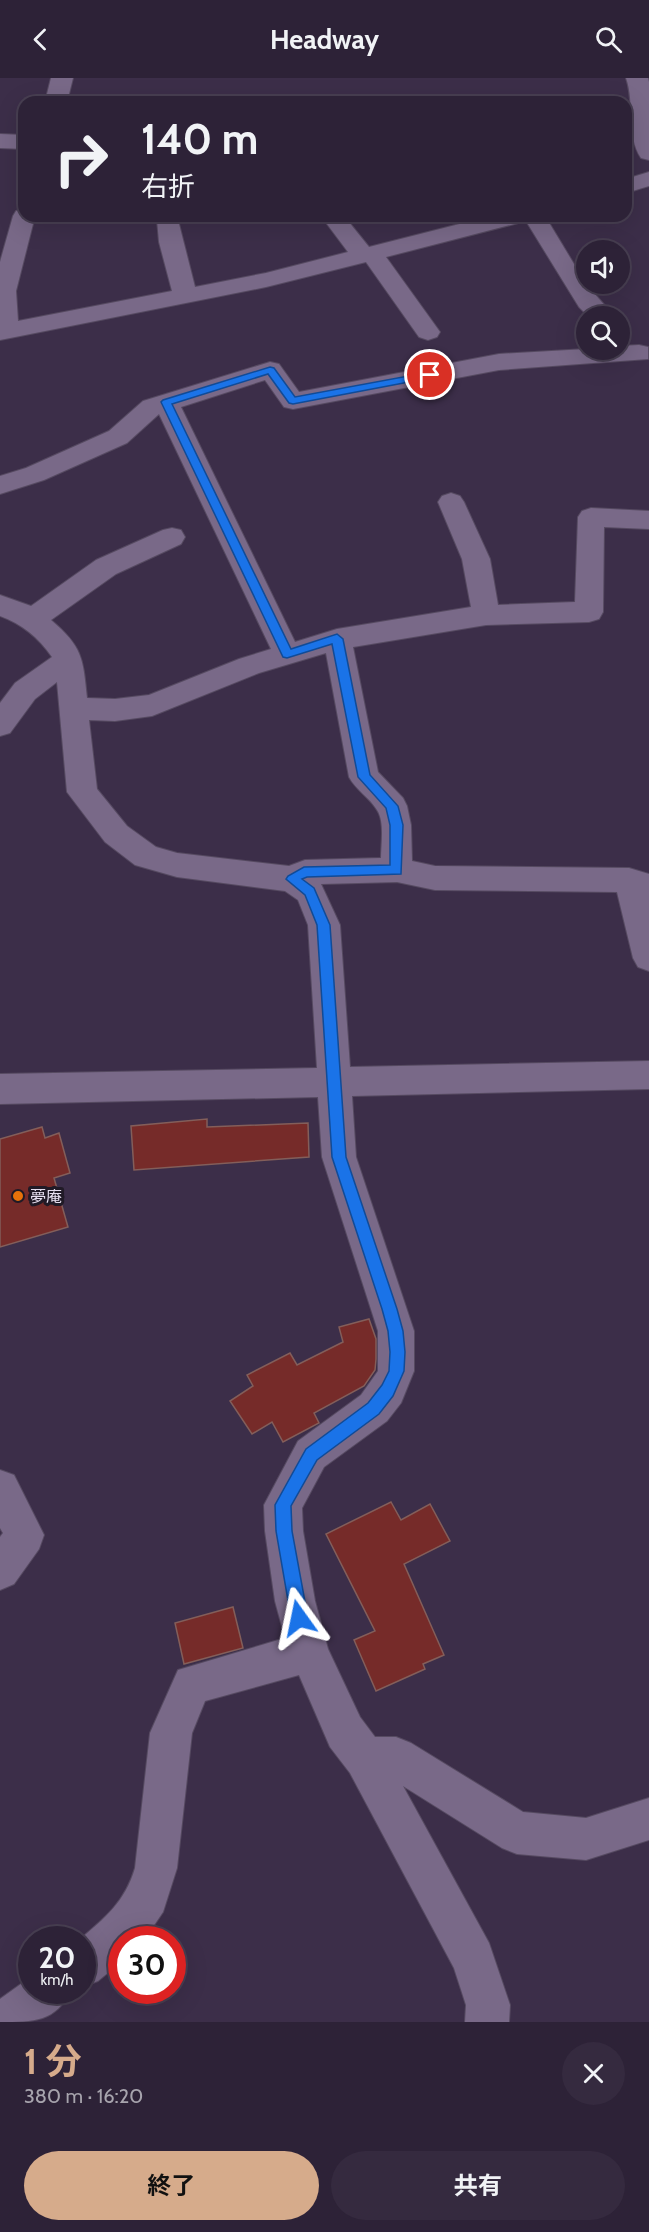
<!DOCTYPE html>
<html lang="ja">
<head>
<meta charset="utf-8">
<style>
  body { margin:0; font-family:Cabin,"Noto Sans JP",sans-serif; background:#352a3f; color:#f1f3f6; height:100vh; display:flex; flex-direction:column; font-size:22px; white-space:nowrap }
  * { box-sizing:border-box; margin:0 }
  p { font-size:20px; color:#a7a4ad }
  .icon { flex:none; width:33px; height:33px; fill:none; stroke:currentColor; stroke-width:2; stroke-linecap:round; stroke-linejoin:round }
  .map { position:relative; height:1944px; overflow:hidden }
  .details { display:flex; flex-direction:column; background:#2d2237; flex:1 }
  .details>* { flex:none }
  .hud { position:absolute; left:18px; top:18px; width:614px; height:126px; border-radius:18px; box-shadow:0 6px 24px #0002,0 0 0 2px #483f52; background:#2d2237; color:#f1f3f6; overflow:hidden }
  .fabs { position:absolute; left:576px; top:162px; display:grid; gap:12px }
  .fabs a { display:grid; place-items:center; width:54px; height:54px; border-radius:50%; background:#2d2237; box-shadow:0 6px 24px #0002,0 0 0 2px #483f52; font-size:30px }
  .speed { position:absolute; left:18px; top:1848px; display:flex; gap:12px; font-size:30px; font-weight:700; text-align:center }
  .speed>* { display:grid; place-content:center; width:78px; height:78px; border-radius:50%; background:#2d2237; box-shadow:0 6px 24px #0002,0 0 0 2px #483f52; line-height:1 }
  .speed small { font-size:15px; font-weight:400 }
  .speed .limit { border:9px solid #d22; background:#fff; color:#111 }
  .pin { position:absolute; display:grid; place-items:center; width:51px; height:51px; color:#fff; margin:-26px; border:3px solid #fff; border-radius:50%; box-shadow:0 2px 6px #0007 }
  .me { position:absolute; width:66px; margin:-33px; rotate:348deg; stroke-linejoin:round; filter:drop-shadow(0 0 4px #0008) }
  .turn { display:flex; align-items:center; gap:21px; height:126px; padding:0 24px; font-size:27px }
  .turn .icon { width:78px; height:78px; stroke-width:2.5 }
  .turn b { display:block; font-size:42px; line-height:51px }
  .round { display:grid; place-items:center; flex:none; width:63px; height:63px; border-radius:32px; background:#352a3f }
  .head { display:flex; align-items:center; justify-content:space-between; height:102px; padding:0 24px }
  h1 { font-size:36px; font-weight:700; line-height:45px; color:#d6ab8b }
  .cta { display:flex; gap:12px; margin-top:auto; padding:12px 24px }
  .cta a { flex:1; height:69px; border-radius:36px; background:#d6ab8b; color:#111; font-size:24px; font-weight:700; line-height:69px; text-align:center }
  .cta a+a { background:#352a3f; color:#f1f3f6 }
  header { display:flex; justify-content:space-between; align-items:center; height:78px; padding:0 24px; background:#2d2237; font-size:27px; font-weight:700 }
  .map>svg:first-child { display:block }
</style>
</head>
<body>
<header><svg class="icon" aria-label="back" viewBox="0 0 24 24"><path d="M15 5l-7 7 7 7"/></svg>Headway<svg class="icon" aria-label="search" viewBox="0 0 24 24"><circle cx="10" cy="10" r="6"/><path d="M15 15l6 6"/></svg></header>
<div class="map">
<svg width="649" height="1944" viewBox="0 0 649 1944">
  <rect width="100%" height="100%" fill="#3c2e49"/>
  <!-- building -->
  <g fill="#762b29" stroke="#835e5a" stroke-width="1.5">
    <path d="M207 1041V1049L308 1045 309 1079 134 1092 131 1048Z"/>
    <path d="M42 1049 45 1060 59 1055 70 1095 54 1100 68 1149 0 1169V1061Z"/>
    <path d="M369 1241 376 1261V1281L375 1292 364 1308 314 1335 319 1345 283 1364 272 1344 252 1356 230 1323 253 1308 247 1297 290 1275 297 1287 343 1264 339 1249Z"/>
    <path d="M391 1424 401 1442 430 1426 450 1463 404 1486 444 1577 423 1586 425 1591 376 1613 354 1562 375 1553 326 1456Z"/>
    <path d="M233 1529 243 1570 184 1586 175 1545Z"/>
  </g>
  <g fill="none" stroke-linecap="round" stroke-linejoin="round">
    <defs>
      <g id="minor">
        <path d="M51 0H73L67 24H45Z"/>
        <path d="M626 0H648L649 4V82L641 80C626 58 635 25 626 0Z"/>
        <path d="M0 56 24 57V71L0 70Z"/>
        <path d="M649 94V108L626 115V101Z"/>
        <path d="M24 131V138H35L16 213 18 243 172 213 159 164 157 142 159 138H177L195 209 266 195 348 174 321 138H344L369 169 491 138H545L586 206 614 238H588L579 229 526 143 386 179 440 254 437 259 428 262 419 259 366 184 266 209 0 262V184L13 138 16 133Z"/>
        <path d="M639 267 648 269V281L499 292 293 331 284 329 265 302 181 329 295 564 337 551 471 529 462 481 438 424 442 418 451 415 460 418 464 424 490 481 498 527 575 524 578 439 582 433 591 430 649 433V451L604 449 603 534 599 541 589 544 486 547 353 569 378 694 403 720 407 728 411 747 412 783 435 788 629 790 649 796V893L638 889 633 880 617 814 435 812 397 804 321 806 340 847 350 989 649 983V1011L352 1018 356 1079 414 1253V1293L401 1325 387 1343 324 1389 302 1430 303 1453 315 1523 328 1571 360 1639 375 1659H396L411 1665 523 1734 586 1740 649 1720V1762L586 1782 517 1776 502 1770 403 1708 489 1865 510 1927 509 1944H465L466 1927 454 1890 350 1695 330 1669 299 1597 205 1623 192 1655 177 1790 163 1834 144 1862H122V1883L98 1903 82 1909V1862H79C105 1840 125 1824 135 1790L150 1655 178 1592 285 1560 275 1523 265 1453 264 1427 298 1363 361 1317 378 1293V1253L322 1079 318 1019 0 1026V996L317 990 308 847 298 822 285 813 177 799 135 787 105 764 67 714 57 604 35 621 10 655 0 658V625L15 605 52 579C38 559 22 546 0 538V517L31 528 96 482 163 452 172 450 181 452 185 459 181 466 116 496 51 542C83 569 83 581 87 620L115 621 149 617 239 581 271 571 159 336 127 365 44 402 0 416V398L26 390 109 353 143 323 270 284 279 286 299 314 499 276 586 271 620 272V268ZM326 575 349 699C356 712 370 720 377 732 385 744 381 766 381 780L305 782 289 788 177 775 156 769 127 748 97 711 89 642 115 643 152 638 259 595Z"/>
        <path d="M0 1392 14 1397 44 1457 39 1471 14 1506 0 1512V1459L3 1455 0 1450Z"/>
        <path d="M32 1898V1912H71C56 1944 34 1944 0 1944V1921Z"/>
      </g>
    </defs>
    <!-- minor casing -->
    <use href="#minor" stroke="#564a61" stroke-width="2"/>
    <!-- minor -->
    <use href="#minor" fill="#796988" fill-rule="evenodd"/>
  </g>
  <!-- route -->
  <path fill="#1a73e8" stroke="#114b97" stroke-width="1.5" d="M270 289 274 290 295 319 430 294 435 297 430 300 293 326 289 325 268 296 172 326 291 571 337 556 343 561 370 697 398 728 403 747 401 796 307 799 302 801 314 810 330 847 346 1079 397 1231 403 1253 405 1274 404 1293 393 1318 379 1336 317 1382 291 1428 292 1453 308 1540 305 1546 299 1548 294 1546 291 1540 276 1453 275 1427 306 1371 368 1325 382 1307 389 1293 390 1274 388 1253 382 1231 332 1079 317 847 305 817 286 801 288 798 304 789 390 787V747L386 730 358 699 332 566 287 580 283 579 161 324 163 322Z"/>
  <!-- markers -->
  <circle fill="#e8710a" stroke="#201a26" stroke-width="2" cx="18" cy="1118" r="6"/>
  <g text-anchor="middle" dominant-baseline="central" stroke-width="6" stroke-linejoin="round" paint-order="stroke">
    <!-- poi labels -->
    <g font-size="16" fill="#e7dff0" stroke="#201a26" text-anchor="start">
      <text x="30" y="1118">夢庵</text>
    </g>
  </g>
</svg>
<div class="fabs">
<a><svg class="icon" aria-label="sound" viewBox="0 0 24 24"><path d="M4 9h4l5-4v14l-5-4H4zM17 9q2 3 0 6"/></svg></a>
<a><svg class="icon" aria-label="search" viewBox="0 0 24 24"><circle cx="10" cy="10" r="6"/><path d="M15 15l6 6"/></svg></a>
</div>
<div class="speed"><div>20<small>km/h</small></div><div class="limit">30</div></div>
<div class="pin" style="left:430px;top:297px;background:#d93025"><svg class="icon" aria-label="arrive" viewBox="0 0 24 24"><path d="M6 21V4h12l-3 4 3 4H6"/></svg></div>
<svg class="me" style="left:299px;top:1540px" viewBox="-20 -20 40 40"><path d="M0-17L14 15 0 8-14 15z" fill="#1a73e8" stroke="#fff" stroke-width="4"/></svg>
<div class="hud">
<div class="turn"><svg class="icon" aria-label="right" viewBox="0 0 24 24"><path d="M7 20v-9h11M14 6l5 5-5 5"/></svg><div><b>140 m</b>右折</div></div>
</div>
</div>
<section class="details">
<div class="head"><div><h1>1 分</h1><p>380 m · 16:20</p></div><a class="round"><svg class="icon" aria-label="close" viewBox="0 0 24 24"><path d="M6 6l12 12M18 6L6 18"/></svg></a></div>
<div class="cta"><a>終了</a><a>共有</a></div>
</section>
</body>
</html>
